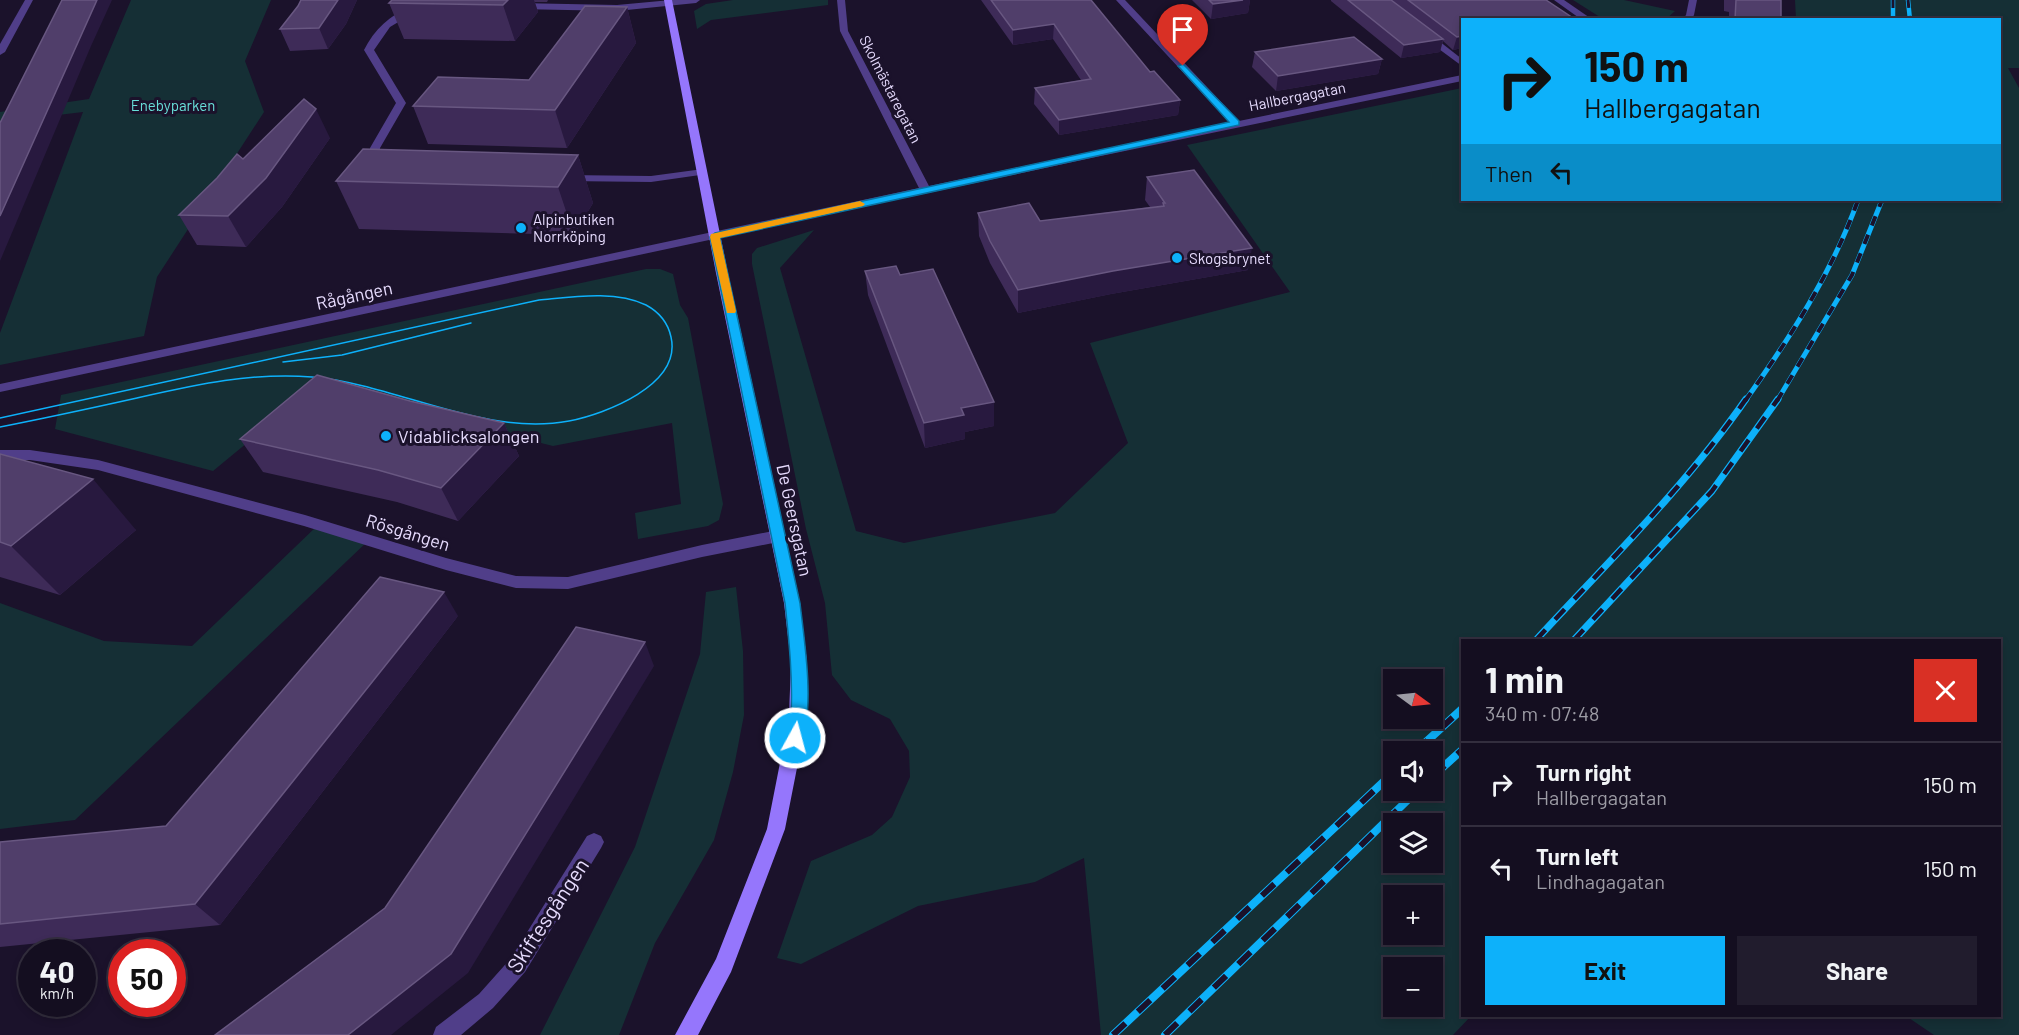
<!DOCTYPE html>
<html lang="en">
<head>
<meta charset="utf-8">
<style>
  body { margin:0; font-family:Barlow,sans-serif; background:#211c2d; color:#f1f3f6; height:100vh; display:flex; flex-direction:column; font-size:22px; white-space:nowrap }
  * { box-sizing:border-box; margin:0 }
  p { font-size:20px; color:#9d9ca5 }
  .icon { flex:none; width:33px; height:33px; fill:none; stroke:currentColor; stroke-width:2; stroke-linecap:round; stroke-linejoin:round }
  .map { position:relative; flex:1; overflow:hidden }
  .sheet { position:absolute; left:1461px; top:639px; width:540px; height:378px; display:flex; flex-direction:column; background:#140e20; border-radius:0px; box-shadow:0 3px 9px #0003,0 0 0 2px #332e3e }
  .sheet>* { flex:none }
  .hud { position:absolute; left:1461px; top:18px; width:540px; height:183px; border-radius:0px; box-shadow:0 3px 9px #0003,0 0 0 2px #332e3e; background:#0db1fa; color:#111; overflow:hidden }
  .needle { width:39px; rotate:105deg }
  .fabs { position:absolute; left:1383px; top:669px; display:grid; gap:12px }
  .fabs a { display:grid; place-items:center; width:60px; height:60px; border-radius:0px; background:#140e20; box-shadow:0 3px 9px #0003,0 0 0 2px #332e3e; font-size:30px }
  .speed { position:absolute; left:18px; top:939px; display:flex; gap:12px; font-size:30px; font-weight:700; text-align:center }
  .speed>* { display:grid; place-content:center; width:78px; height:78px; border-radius:50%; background:#140e20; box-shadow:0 3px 9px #0003,0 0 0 2px #332e3e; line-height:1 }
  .speed small { font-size:15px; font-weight:400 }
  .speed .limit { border:9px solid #d22; background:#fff; color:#111 }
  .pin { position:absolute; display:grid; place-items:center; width:51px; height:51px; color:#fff; margin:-62px -26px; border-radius:50% 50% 50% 0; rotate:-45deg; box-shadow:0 0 6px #0007 }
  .pin .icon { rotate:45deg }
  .me { position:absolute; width:66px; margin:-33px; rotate:7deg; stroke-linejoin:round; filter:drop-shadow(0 0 4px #0008) }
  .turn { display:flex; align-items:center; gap:21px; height:126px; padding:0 24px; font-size:27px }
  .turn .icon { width:78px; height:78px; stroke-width:2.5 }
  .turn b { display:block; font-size:42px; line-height:51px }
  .then { display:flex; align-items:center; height:57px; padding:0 24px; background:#0003; gap:12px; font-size:22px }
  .round { display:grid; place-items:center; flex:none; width:63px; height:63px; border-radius:0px; background:#211c2d }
  .overview { display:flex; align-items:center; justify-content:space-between; height:102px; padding:0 24px }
  h1 { font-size:36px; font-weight:700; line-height:45px }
  .cta { display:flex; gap:12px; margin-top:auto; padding:12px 24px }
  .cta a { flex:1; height:69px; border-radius:0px; background:#0db1fa; color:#111; font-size:24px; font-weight:700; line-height:69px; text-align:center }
  .cta a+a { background:#211c2d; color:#f1f3f6 }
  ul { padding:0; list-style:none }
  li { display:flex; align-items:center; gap:18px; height:84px; padding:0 24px; border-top:2px solid #332e3e }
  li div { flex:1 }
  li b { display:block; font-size:22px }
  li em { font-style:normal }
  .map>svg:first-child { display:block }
</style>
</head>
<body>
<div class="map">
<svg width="2019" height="1035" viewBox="0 0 2019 1035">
  <rect width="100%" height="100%" fill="#1b122b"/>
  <!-- green -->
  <g fill="#152f35" fill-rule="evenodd">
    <path d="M131 0H271L245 61 264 112 157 277 144 336 0 365V333L83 112 0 122V112L89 99Z"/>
    <path d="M733 0H828V5L711 20 697 29 694 11 706 4Z"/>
    <path d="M1573 0H1624L1675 11 1666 19H1603Z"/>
    <path d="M1795 0H2019V68H2008L2019 88V1035H1934L1906 1016H2000V640H1462V1016H1471L1453 1035H1101L1084 858 1035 882 918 906 801 964 777 958 811 861 872 835 892 817 910 777 909 751 890 719 851 700 832 675 825 603 806 529 752 264V254L757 248 814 230 780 268 856 531 904 543 1055 513 1128 443 1090 343 1290 292 1187 145 1462 88V200H2000V20L1796 19ZM1394 680H1432V718H1394ZM1394 752H1432V790H1394ZM1394 824H1432V862H1394ZM1394 896H1432V934H1394ZM1394 968H1432V1006H1394Z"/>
    <path d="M646 269H660L673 274 680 305 688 318 723 504 719 520 708 526 638 539 635 513 681 504 672 423 553 446 315 387 213 471 55 429 61 395Z"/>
    <path d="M318 525 369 540 75 820 0 829V603L104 641 192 646Z"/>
    <path d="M736 587 743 651 744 715 733 772 714 840 655 943 619 1035H540L635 847 700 654 706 592Z"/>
  </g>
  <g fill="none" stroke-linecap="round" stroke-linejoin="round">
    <!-- street -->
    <g fill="#503e89" fill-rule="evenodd">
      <path d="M25 0H33L5 52 0 55V44Z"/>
      <path d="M671 0H700L696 3 617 11 517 9 513 6 517 3 617 5Z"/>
      <path d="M837 0H845L848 31 929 186 1230 123 1116 0H1125L1239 121 1462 75V81L1096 157 0 392V384L919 188 840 31Z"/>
      <path d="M1554 0H1564L1593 20H1582Z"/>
      <path d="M1689 0H1697L1694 15 1691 20H1682L1686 15Z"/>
      <path d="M412 7 416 10 415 12 390 27 374 50 406 103 380 148 379 160 386 167 381 170 369 161 370 148 396 103 364 50C374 30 390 14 412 7Z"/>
      <path d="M1424 34H1430L1462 59V66L1424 38Z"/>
      <path d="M703 169 707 170V174L651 182 565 181 560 178 565 175 651 176Z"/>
      <path d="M0 450H30L98 460 305 515 446 558 516 576 568 577 702 545 778 530 783 532 786 536 783 540 778 542 702 557 568 589 516 588 446 570 304 526 98 470 30 460H0Z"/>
      <path d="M594 833 601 836 604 842 601 848 525 972 493 1008 461 1035H433L436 1027 479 994 511 958 587 836Z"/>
    </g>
    <!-- secondary -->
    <path fill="#9576fc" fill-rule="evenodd" d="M664 0H672L728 273 800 603 807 662V717L785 829 731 972 698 1035H675L716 959 767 829 789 717 791 662 784 603 716 273Z"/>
    <!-- tram -->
    <g stroke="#0db1fa" stroke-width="1.5">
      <path d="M283 362 342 355 471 323"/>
      <path d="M0 418 539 300C572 297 615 290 646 305 659 312 668 323 671 337 682 385 605 414 569 421 483 437 396 384 312 377 252 372 195 385 137 398 92 408 46 418 0 427"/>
    </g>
    <defs>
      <g id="rail-far3">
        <path d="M1893 0V20"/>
        <path d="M1908 0 1910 20"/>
      </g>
      <g id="rail-far2">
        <path d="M1745 401C1790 338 1832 273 1858 200"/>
        <path d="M1777 401 1852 275 1882 200"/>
      </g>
      <g id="rail-far1">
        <path d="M1536 640C1608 562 1685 487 1746 399"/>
        <path d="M1574 640 1712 491 1778 399"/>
      </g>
      <g id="rail">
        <path d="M1415 752 1462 709"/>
        <path d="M1432 777 1462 750"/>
        <path d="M1113 1035 1394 772"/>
        <path d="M1165 1035 1418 790"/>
      </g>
    </defs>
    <!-- rail-far3 casing -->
    <use href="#rail-far3" stroke="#0db1fa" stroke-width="4.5"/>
    <!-- rail-far2 casing -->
    <use href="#rail-far2" stroke="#0db1fa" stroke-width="5"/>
    <!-- rail-far1 casing -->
    <use href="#rail-far1" stroke="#0db1fa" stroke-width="7"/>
    <!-- rail casing -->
    <use href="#rail" stroke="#0db1fa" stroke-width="8"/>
    <!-- rail-far3 -->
    <use href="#rail-far3" stroke="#1b122b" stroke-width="3" stroke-dasharray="8" stroke-linecap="butt"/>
    <!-- rail-far2 -->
    <use href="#rail-far2" stroke="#1b122b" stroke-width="4" stroke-dasharray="10" stroke-linecap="butt"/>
    <!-- rail-far1 -->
    <use href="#rail-far1" stroke="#1b122b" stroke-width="4.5" stroke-dasharray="14" stroke-linecap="butt"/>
    <!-- rail -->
    <use href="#rail" stroke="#1b122b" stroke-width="6" stroke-dasharray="17" stroke-linecap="butt"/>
  </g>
  <!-- wall -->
  <g fill="#3e2b58">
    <path d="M301 0H357L346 24 328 49 290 51 280 29 298 6Z"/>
    <path d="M392 0H548L547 2H535L538 12 515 41 404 39 389 3Z"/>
    <path d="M981 0H1091L1150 72 1180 100 1178 115 1059 135 1034 104 1035 88 1081 80 1053 39 1013 45Z"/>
    <path d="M1192 0H1250L1248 13 1211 19Z"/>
    <path d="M1331 0H1546L1462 20V48L1453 50 1443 41 1440 52 1401 58 1331 1Z"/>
    <path d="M1724 0H1781V20H1729V12L1724 11Z"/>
    <path d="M627 7 636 43 567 148 428 144 413 106 529 80Z"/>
    <path d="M1255 52 1382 59 1378 74 1276 91 1252 67Z"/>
    <path d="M330 138 282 207 246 247 197 245 179 215 243 159Z"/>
    <path d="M578 155 593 203 574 235 359 229 336 181Z"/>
    <path d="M1147 177 1248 270 1111 294 1018 313 990 263 979 236 978 213 1040 221 1150 207 1145 200Z"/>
    <path d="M865 271 900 275 994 426 965 432V439L925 448 868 295Z"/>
    <path d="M410 401 504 423 519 456 458 521 397 502 263 472 240 439Z"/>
    <path d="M0 454 136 530 60 595 0 577Z"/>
    <path d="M458 616 220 925 0 947V842L166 826Z"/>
  </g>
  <!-- shaded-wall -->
  <g fill="#28193f">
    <path d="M97 0H112L91 46 0 261V216Z"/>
    <path d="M338 0H357L346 24 328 49 319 28Z"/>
    <path d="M508 0H534L538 12 515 41 503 5Z"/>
    <path d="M1243 0H1250L1248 13 1211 19 1213 4Z"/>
    <path d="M627 7 636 43 567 148 555 110Z"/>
    <path d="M1054 24 1053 39 1013 45V30Z"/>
    <path d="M1462 36V48L1453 50 1457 37Z"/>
    <path d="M1443 39 1440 52 1401 58 1404 45Z"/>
    <path d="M1382 59 1378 74 1276 91 1278 76Z"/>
    <path d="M1180 100 1178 115 1059 135V120Z"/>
    <path d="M316 109 330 138 282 207 246 247 228 216Z"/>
    <path d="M578 155 593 203 574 235 558 187Z"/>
    <path d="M1252 248 1248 270 1111 294 1018 313V290L1113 271Z"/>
    <path d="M994 402V426L965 432V439L925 448 924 423 961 408Z"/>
    <path d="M504 423 519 456 458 521 441 488Z"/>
    <path d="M93 479 136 530 60 595 11 546Z"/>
    <path d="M444 592 458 616 220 925 195 904Z"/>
    <path d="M645 642 654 666 468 973 391 1035H348Z"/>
  </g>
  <!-- building -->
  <g fill="#503e6a" stroke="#685781" stroke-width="1.5">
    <path d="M62 0H97L0 216V123Z"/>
    <path d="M301 0H338L319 28 280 29 298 6Z"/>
    <path d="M392 0H508L503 5 389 3Z"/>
    <path d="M991 0H1091L1150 72 1154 71 1180 100 1059 120 1035 88 1091 79 1054 24 1013 30Z"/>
    <path d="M1209 0H1243L1213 4Z"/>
    <path d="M1348 0H1391L1443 39 1404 45Z"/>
    <path d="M1408 0H1546L1576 20H1462V36L1457 37Z"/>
    <path d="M1736 0H1781V20H1735Z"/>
    <path d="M585 6 627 7 555 110 413 106 438 77 529 80Z"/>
    <path d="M1354 37 1382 59 1278 76 1255 52Z"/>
    <path d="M304 99 316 109 266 178 228 216 179 215 217 178 237 154 243 159Z"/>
    <path d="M363 149 578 155 558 187 336 181Z"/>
    <path d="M1194 170 1252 248 1113 271 1018 290 990 241 978 213 1029 203 1040 221 1164 206 1163 203H1165L1147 177Z"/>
    <path d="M896 266 900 275 933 269 994 402 961 408 964 415 924 423 865 271Z"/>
    <path d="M317 375 410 401 504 423 441 488 378 470 240 439Z"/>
    <path d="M0 454 93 479 11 546 0 542Z"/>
    <path d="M380 577 444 592 195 904 0 924V842L166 826Z"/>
    <path d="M576 627 645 642 451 954 348 1035H215L385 908Z"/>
  </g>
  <!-- route -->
  <path fill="#0db1fa" stroke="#0873a2" stroke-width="1.5" d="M1183 64 1239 121V125L720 238 800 603C804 639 816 711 800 743L795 745 789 743C785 735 790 725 791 716 793 678 789 641 785 603L710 237 715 233 1229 122 1180 68 1178 66Z"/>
  <!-- slow -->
  <path fill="#f59e0b" d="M860 201 865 204 863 206 720 238 736 311 735 313H727L710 237 711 234Z"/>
  <!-- markers -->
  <g fill="#0db1fa" stroke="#1b122b" stroke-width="2">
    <circle cx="521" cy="228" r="6"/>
    <circle cx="1177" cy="258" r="6"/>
    <circle cx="386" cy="436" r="6"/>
  </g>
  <g text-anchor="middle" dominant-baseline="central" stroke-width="6" stroke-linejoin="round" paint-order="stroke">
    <!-- far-street labels -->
    <g font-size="15" fill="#e7dcfe" stroke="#1b122b">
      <text transform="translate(891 89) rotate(63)">Skolmästaregatan</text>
      <text transform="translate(1297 96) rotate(-11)">Hallbergagatan</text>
    </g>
    <!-- far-park labels -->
    <g font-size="15" fill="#68dfd9" stroke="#1b122b">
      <text x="173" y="105">Enebyparken</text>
    </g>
    <!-- far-poi labels -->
    <g font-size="15" fill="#e7dcfe" stroke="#1b122b" text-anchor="start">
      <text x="533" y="219">Alpinbutiken<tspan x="533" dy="17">Norrköping</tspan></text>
      <text x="1189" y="258">Skogsbrynet</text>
    </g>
    <!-- street labels -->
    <g font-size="18" fill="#e7dcfe" stroke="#1b122b">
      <text transform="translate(354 295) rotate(-12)">Rågången</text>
      <text transform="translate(795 520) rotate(78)">De Geersgatan</text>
      <text transform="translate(408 532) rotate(17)">Rösgången</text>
    </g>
    <!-- poi labels -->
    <g font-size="18" fill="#e7dcfe" stroke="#1b122b" text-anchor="start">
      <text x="398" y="436">Vidablicksalongen</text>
    </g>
    <!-- near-street labels -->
    <g font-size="21" fill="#e7dcfe" stroke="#1b122b">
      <text transform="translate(547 915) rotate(-57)">Skiftesgången</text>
    </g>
  </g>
</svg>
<div class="fabs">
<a><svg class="needle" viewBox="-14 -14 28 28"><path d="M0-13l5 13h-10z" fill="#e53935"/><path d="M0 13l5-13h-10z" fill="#9d9ca5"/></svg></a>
<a><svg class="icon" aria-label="sound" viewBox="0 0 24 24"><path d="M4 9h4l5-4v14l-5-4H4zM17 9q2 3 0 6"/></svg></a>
<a><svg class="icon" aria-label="layers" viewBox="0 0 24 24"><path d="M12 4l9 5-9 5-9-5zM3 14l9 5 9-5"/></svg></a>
<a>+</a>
<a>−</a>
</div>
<div class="speed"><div>40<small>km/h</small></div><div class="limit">50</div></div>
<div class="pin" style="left:1183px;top:66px;background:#d93025"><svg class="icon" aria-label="arrive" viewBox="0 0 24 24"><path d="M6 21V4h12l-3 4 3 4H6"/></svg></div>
<svg class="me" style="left:795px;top:738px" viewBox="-20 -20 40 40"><circle r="17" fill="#0db1fa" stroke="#fff" stroke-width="3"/><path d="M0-11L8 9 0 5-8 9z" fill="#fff"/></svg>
<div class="hud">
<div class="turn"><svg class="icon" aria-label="right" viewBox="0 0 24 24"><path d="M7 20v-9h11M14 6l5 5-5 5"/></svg><div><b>150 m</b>Hallbergagatan</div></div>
<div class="then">Then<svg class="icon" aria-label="left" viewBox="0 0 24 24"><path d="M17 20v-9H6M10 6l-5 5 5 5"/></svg></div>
</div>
<section class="sheet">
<div class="overview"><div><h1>1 min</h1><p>340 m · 07:48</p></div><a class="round" style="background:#d93025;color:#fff"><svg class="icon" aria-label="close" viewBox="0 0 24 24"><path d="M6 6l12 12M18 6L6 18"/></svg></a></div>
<ul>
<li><svg class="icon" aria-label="right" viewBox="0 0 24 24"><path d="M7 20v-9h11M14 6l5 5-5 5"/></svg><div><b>Turn right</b><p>Hallbergagatan</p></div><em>150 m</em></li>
<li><svg class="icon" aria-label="left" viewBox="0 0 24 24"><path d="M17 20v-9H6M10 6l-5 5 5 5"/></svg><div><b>Turn left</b><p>Lindhagagatan</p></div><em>150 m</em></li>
</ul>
<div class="cta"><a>Exit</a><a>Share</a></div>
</section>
</div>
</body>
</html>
